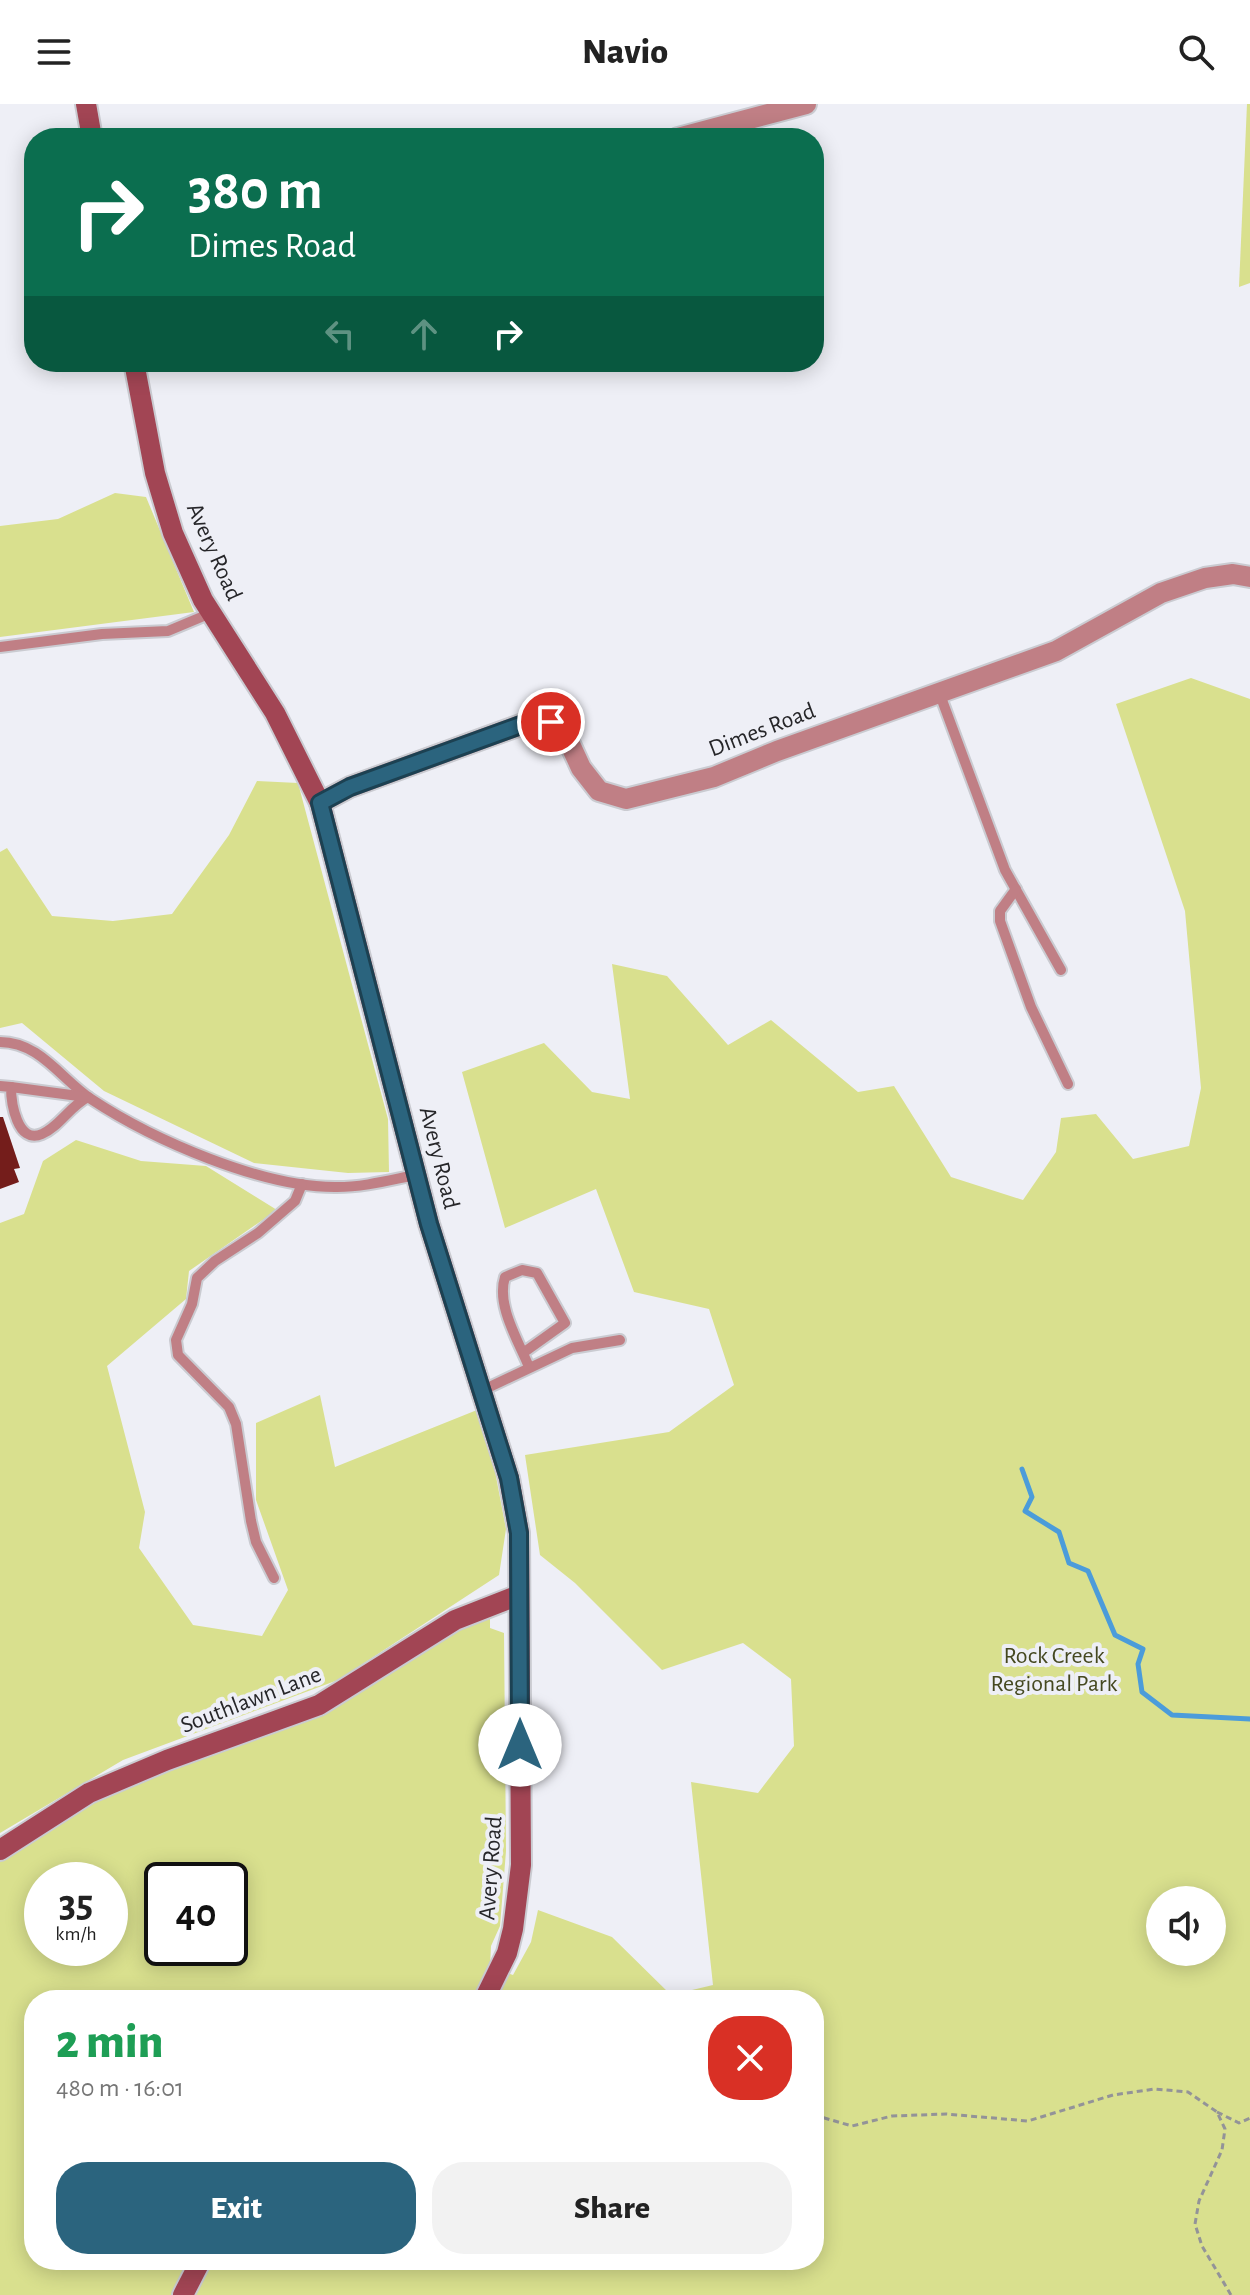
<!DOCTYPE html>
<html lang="en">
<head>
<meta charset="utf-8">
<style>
  body { margin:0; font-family:"Alegreya Sans",sans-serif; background:#f2f2f2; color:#222; height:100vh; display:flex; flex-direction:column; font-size:30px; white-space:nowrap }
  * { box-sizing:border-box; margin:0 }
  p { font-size:26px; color:#767676 }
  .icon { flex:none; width:44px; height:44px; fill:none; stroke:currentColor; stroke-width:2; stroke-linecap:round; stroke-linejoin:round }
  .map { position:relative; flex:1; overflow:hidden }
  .drawer { position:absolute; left:24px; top:1886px; width:800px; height:280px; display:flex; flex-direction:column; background:#fff; border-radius:32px; box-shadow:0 4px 20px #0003 }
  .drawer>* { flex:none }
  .banner { position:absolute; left:24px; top:24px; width:800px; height:244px; border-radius:32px; box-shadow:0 4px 20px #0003; background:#0b6e4f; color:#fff; overflow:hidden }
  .controls { position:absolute; left:1146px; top:1782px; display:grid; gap:16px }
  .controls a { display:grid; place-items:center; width:80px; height:80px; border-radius:50%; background:#fff; box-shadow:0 4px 20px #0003; font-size:40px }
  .speed { position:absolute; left:24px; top:1758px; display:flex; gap:16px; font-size:40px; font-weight:700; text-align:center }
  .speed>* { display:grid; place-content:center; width:104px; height:104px; border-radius:50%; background:#fff; box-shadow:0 4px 20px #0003; line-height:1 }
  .speed small { font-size:20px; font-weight:400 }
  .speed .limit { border:4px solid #111; border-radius:12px; background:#fff; color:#111 }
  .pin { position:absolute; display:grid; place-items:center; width:68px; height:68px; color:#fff; margin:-34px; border:4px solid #fff; border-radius:50%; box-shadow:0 2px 8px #0007 }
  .me { position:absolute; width:88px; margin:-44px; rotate:0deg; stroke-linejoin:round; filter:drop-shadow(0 0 6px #0008) }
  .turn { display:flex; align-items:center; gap:28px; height:168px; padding:0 32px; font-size:36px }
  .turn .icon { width:104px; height:104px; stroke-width:2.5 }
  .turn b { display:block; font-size:56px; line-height:68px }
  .lanes { display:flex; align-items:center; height:76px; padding:0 32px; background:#0003; justify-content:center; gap:40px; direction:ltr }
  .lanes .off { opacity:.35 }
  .round { display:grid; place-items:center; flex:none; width:84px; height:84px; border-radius:32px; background:#f2f2f2 }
  .overview { display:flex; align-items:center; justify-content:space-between; height:136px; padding:0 32px }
  h1 { font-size:48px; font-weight:800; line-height:60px; color:#1e9e55 }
  .button { display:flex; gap:16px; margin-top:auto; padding:16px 32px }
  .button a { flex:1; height:92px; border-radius:32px; background:#2b647e; color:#fff; font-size:32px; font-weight:800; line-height:92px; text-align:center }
  .button a+a { background:#f2f2f2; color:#222 }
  header { display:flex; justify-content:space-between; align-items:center; height:104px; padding:0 32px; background:#fff; font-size:36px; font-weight:800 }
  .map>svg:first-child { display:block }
</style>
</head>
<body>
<header><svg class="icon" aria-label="menu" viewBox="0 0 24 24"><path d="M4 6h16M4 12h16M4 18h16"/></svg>Navio<svg class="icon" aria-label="search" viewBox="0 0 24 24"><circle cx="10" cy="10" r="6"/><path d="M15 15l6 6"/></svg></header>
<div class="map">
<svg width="1250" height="2191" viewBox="0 0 1250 2191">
  <rect width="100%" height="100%" fill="#eeeff6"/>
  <!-- green -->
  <g fill="#d9e08e" fill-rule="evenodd">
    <path d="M1247 0H1250V179L1239 183Z"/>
    <path d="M115 389 146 393 194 508 0 533V422L58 415Z"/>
    <path d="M1191 574 1250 595V2191H190L210 2156H814V1896H490L504 1868 513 1871 531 1838 538 1806 612 1833 671 1891 713 1881 691 1678 758 1689 794 1642 791 1575 743 1539 662 1566 575 1479 540 1451 525 1351 669 1328 734 1281 709 1205 634 1188 596 1085 505 1124 462 968 544 939 592 988 630 995 612 860 667 872 728 941 771 916 858 988 894 982 951 1073 1023 1096 1056 1048 1061 1014 1096 1010 1133 1055 1189 1042 1201 984 1185 807 1116 600ZM1160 1796H1212V1848H1160Z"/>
    <path d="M257 677 298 679 388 1015 389 1068 348 1069 254 1059 104 987 22 919 0 924V748L7 744 52 812 113 817 172 810 229 731Z"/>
    <path d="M76 1036 141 1057 206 1062 277 1106 189 1167 186 1195 107 1262 145 1408 139 1444 193 1521 262 1532 288 1486 256 1396V1319L320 1291 335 1363 477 1306 494 1362 506 1425 499 1471 338 1576 123 1656 0 1729V1119L24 1110 43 1057Z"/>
    <path d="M490 1507V1524L504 1529 506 1747 500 1822 491 1842 490 1863 473 1896H34V2156H192L171 2191H0V1755L102 1689 215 1646ZM42 1776H110V1844H42ZM162 1776H230V1844H162Z"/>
  </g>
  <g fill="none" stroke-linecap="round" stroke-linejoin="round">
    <!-- stream -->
    <path stroke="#4b9cda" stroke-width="5" d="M1022 1365 1032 1393 1025 1407 1059 1428 1069 1459 1088 1467 1115 1531 1143 1545 1138 1560 1142 1588 1172 1611 1250 1615"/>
  </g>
  <!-- building -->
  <path fill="#741d1b" d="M0 1013H3L20 1064 14 1065 19 1078 0 1085Z"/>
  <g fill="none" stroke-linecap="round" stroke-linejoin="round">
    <defs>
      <g id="lane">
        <path d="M0 543 102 530 168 527 211 509"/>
        <path d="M939 588 1005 766 1061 866"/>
        <path d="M1016 785 1000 807V817L1031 903 1068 980"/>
        <path d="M0 938C40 938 61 975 91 995 153 1036 263 1084 337 1083 364 1083 390 1076 416 1071"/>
        <path d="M0 982 11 983C11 998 17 1041 42 1030 59 1023 70 1002 88 993"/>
        <path d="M11 983 86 993"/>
        <path d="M523 1249 565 1219 537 1169 522 1166 505 1173C496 1201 518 1236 529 1263"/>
        <path d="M481 1287 572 1244 620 1236"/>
        <path d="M274 1474 256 1438 251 1417 236 1320 229 1303 178 1251 176 1236 192 1200 197 1174 215 1157 258 1129 295 1097 302 1080"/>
      </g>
      <g id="street">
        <path d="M678 34 806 0"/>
        <path d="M320 699 350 683 537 615 551 618 564 627 581 664 599 687 626 695 714 673 777 647 1056 547 1161 489 1205 474 1233 470 1250 473"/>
      </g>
      <g id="secondary">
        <path d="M86 0 92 34"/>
        <path d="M134 258 155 369 173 429 203 496 275 609 320 699 429 1120 509 1374 519 1429 521 1761 513 1825 507 1849 484 1896"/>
        <path d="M0 1746 89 1689 167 1656 319 1601 455 1516 519 1491"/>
        <path d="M183 2191 201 2156"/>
      </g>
    </defs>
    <!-- lane casing -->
    <use href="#lane" stroke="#cacbd1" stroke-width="14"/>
    <!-- street casing -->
    <use href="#street" stroke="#cacbd1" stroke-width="24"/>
    <!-- secondary casing -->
    <use href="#secondary" stroke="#cacbd1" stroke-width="24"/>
    <!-- path -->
    <g stroke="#939398" stroke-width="3" stroke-dasharray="6 4" stroke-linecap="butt">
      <path d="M1217 2008 1239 2019 1250 2014"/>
      <path d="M814 2011 852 2022 892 2012 946 2010 1028 2017 1113 1991 1155 1985 1188 1988 1217 2008 1225 2025 1222 2046 1199 2097 1195 2120 1202 2142 1231 2191"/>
    </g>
    <!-- lane -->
    <use href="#lane" stroke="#c07f85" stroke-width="10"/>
    <!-- street -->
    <use href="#street" stroke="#c07f85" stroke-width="20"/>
    <!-- secondary -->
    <use href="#secondary" stroke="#a24554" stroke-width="20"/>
  </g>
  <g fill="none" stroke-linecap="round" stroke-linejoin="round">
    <defs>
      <path id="route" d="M520 1641 519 1429 509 1374 429 1120 320 699 350 683 537 615 551 618"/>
    </defs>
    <!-- route casing -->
    <use href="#route" stroke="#1c4152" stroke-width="20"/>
    <!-- route -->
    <use href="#route" stroke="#2b647e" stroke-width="14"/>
  </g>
  <g text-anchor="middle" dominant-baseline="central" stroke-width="8" stroke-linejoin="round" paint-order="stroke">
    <!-- street labels -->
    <g font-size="24" fill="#262629" stroke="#eeeff6">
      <text transform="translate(214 448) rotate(66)">Avery Road</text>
      <text transform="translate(762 626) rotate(-21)">Dimes Road</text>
      <text transform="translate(439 1054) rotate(76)">Avery Road</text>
      <text transform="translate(251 1596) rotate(-21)">Southlawn Lane</text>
      <text transform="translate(491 1764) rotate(-86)">Avery Road</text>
    </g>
    <!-- park labels -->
    <g font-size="24" fill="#454820" stroke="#eeeff6">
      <text x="1054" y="1552">Rock Creek<tspan x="1054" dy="28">Regional Park</tspan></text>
    </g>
  </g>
</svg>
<div class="controls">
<a><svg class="icon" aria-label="sound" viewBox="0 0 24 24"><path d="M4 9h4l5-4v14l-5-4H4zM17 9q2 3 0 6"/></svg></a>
</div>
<div class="speed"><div>35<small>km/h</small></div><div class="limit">40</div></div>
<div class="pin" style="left:551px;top:618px;background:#d93025"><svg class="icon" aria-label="arrive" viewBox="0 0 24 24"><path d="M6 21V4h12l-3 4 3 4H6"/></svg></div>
<svg class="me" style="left:520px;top:1641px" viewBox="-20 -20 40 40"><circle r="19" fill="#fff"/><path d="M0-13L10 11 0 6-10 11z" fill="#2b647e"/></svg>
<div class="banner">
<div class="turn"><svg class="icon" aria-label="right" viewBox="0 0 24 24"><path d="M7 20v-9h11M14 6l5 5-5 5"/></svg><div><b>380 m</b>Dimes Road</div></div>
<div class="lanes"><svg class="icon off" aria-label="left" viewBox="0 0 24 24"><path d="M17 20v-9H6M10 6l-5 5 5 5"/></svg><svg class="icon off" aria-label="ahead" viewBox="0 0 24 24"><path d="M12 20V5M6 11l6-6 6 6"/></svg><svg class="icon" aria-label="right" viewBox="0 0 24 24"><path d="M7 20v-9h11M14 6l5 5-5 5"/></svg></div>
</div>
<section class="drawer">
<div class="overview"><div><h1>2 min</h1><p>480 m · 16:01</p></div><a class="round" style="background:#d93025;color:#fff"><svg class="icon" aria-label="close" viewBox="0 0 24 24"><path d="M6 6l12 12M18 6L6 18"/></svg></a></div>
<div class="button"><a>Exit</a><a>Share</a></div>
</section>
</div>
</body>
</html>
